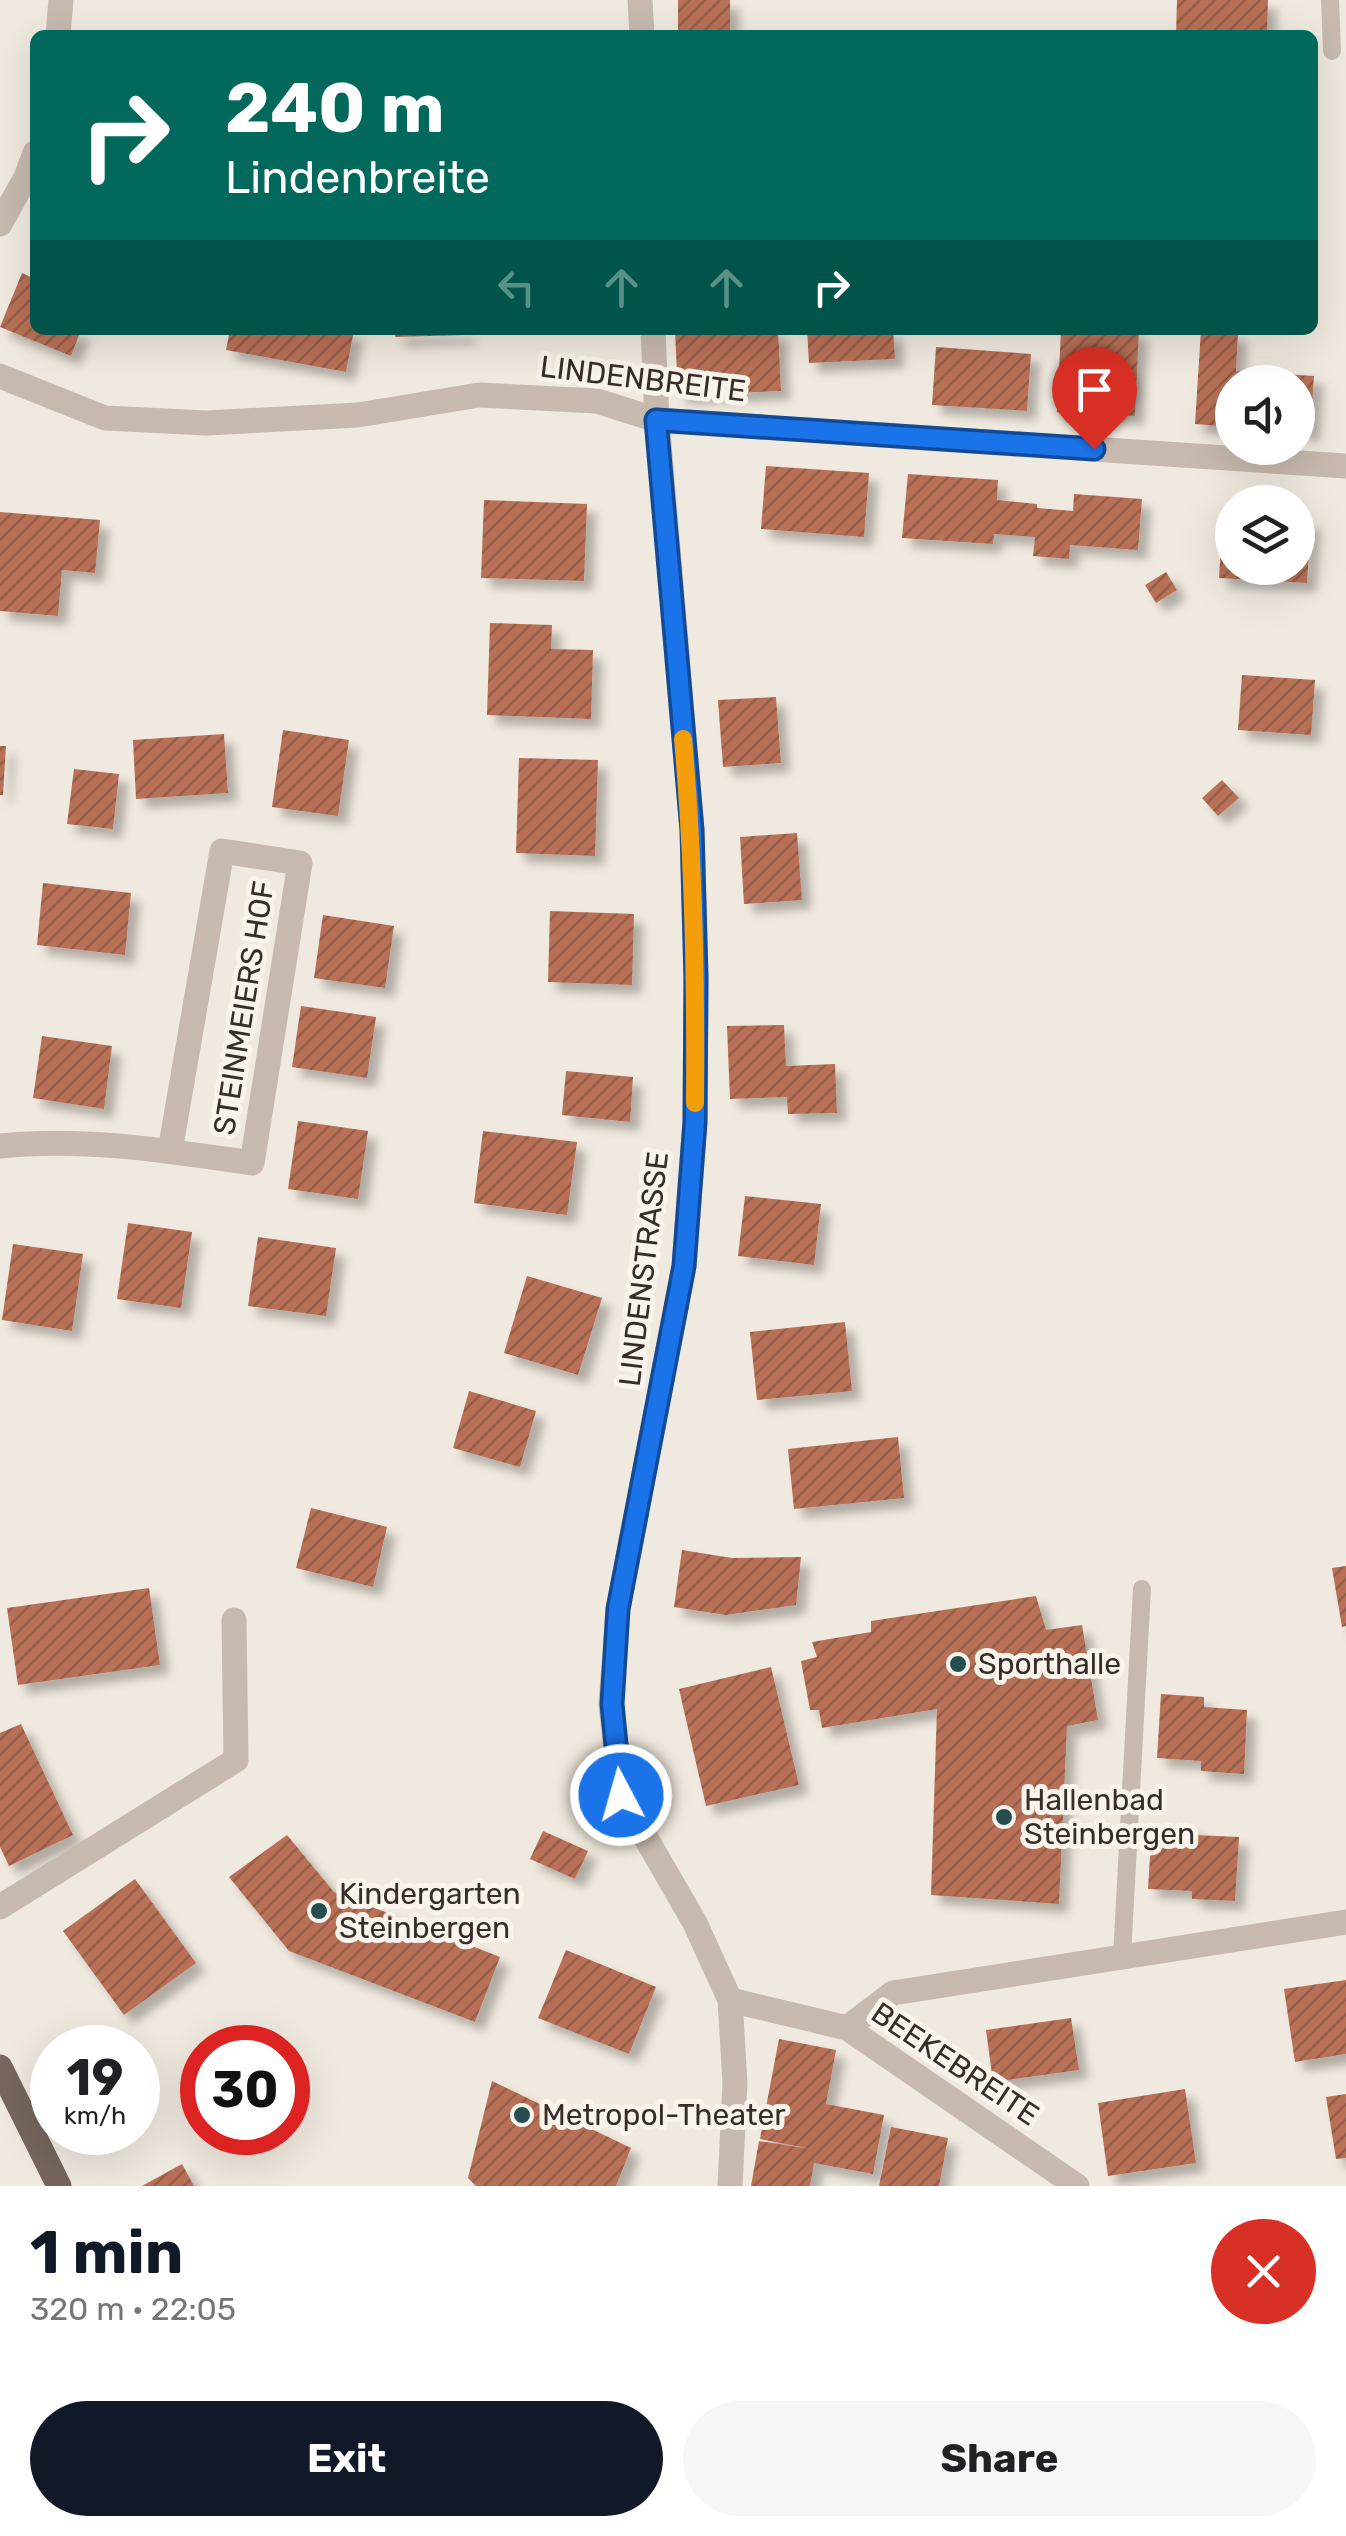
<!DOCTYPE html>
<html lang="en">
<head>
<meta charset="utf-8">
<style>
  body { margin:0; font-family:Rubik,sans-serif; background:#f6f6f6; color:#202124; height:100vh; display:flex; flex-direction:column; font-size:38px; white-space:nowrap }
  * { box-sizing:border-box; margin:0 }
  p { font-size:32px; color:#757577 }
  .icon { flex:none; width:55px; height:55px; fill:none; stroke:currentColor; stroke-width:2; stroke-linecap:round; stroke-linejoin:round }
  .map { position:relative; height:2186px; overflow:hidden }
  .drawer { display:flex; flex-direction:column; background:#fff; flex:1 }
  .drawer>* { flex:none }
  .guide { position:absolute; left:30px; top:30px; width:1288px; height:305px; border-radius:15px; box-shadow:0 10px 40px #0002; background:#00695c; color:#fff; overflow:hidden }
  .tools { position:absolute; left:1215px; top:365px; display:grid; gap:20px }
  .tools a { display:grid; place-items:center; width:100px; height:100px; border-radius:50%; background:#fff; box-shadow:0 10px 40px #0002; font-size:50px }
  .speed { position:absolute; left:30px; top:2025px; display:flex; gap:20px; font-size:50px; font-weight:700; text-align:center }
  .speed>* { display:grid; place-content:center; width:130px; height:130px; border-radius:50%; background:#fff; box-shadow:0 10px 40px #0002; line-height:1 }
  .speed small { font-size:25px; font-weight:400 }
  .speed .limit { border:15px solid #d22; background:#fff; color:#111 }
  .pin { position:absolute; display:grid; place-items:center; width:85px; height:85px; color:#fff; margin:-102px -42px; border-radius:50% 50% 50% 0; rotate:-45deg; box-shadow:0 0 10px #0007 }
  .pin .icon { rotate:45deg }
  .me { position:absolute; width:110px; margin:-55px; rotate:354deg; stroke-linejoin:round; filter:drop-shadow(0 0 8px #0008) }
  .turn { display:flex; align-items:center; gap:35px; height:210px; padding:0 30px; font-size:45px }
  .turn .icon { width:130px; height:130px; stroke-width:2.5 }
  .turn b { display:block; font-size:70px; line-height:85px }
  .lanes { display:flex; align-items:center; height:95px; padding:0 30px; background:#0003; justify-content:center; gap:50px; direction:ltr }
  .lanes .off { opacity:.35 }
  .round { display:grid; place-items:center; flex:none; width:105px; height:105px; border-radius:52px; background:#f6f6f6 }
  .headline { display:flex; align-items:center; justify-content:space-between; height:170px; padding:0 30px }
  h1 { font-size:60px; font-weight:700; line-height:75px; color:#111827 }
  .button { display:flex; gap:20px; margin-top:auto; padding:20px 30px }
  .button a { flex:1; height:115px; border-radius:60px; background:#111827; color:#fff; font-size:40px; font-weight:700; line-height:115px; text-align:center }
  .button a+a { background:#f6f6f6; color:#202124 }
  .map>svg:first-child { display:block }
</style>
</head>
<body>
<div class="map">
<svg width="1346" height="2186" viewBox="0 0 1346 2186">
  <defs>
    <pattern id="building-hatch" width="6" height="6" patternUnits="userSpaceOnUse" patternTransform="scale(2.5)"><rect width="6" height="6" fill="#b87156"/><path d="M-1 1l2-2M0 6l6-6M5 7l2-2" fill="none" stroke="#965d47"/></pattern>
    <filter id="shadow"><feDropShadow dx="9" dy="9" stdDeviation="5" flood-color="#0004"/></filter>
  </defs>
  <rect width="100%" height="100%" fill="#f0e9df"/>
  <!-- building -->
  <g fill="url(#building-hatch)" filter="url(#shadow)">
    <rect x="678" y="0" width="52" height="35"/>
    <path d="M1177 0H1268L1267 35H1176Z"/>
    <path d="M22 273 35 279V330H81L71 356 0 327Z"/>
    <path d="M230 330H354L346 372 226 350Z"/>
    <path d="M395 330H467V335L395 337Z"/>
    <path d="M675 330H778L781 391 678 395Z"/>
    <path d="M807 330H893L895 359 809 363Z"/>
    <path d="M1061 330H1139L1135 416 1057 412Z"/>
    <path d="M1201 330 1238 332 1236 371 1314 376 1310 432 1298 431V382H1232V427L1195 424Z"/>
    <path d="M936 347 1031 354 1027 411 932 405Z"/>
    <path d="M766 466 869 473 864 537 761 529Z"/>
    <path d="M908 474 998 480 997 500 1037 504V508L1073 511 1074 494 1142 499 1138 550 1070 545 1069 559 1033 556 1035 537 994 534 993 544 902 538Z"/>
    <path d="M484 500 587 504 584 581 481 578Z"/>
    <path d="M0 512 100 520 95 573 62 570 58 616 0 611Z"/>
    <path d="M1223 514 1232 515V568H1298V519L1311 520 1307 583 1219 578Z"/>
    <path d="M1166 572 1177 590 1156 603 1145 585Z"/>
    <path d="M490 623 552 625 551 649 593 650 591 719 487 715Z"/>
    <path d="M1242 675 1315 680 1311 735 1238 730Z"/>
    <path d="M776 697 781 763 723 767 718 700Z"/>
    <path d="M283 730 349 740 338 816 272 807Z"/>
    <path d="M224 734 228 793 136 799 133 740Z"/>
    <path d="M0 746H6L3 795H0Z"/>
    <path d="M519 758 598 760 595 856 516 853Z"/>
    <path d="M74 769 119 774 113 829 67 824Z"/>
    <path d="M1222 780 1239 798 1218 816 1202 798Z"/>
    <path d="M797 833 802 900 744 904 740 837Z"/>
    <path d="M43 883 131 893 125 955 37 945Z"/>
    <path d="M550 911 634 914 632 985 548 982Z"/>
    <path d="M323 915 394 926 385 988 314 978Z"/>
    <path d="M301 1006 376 1017 367 1078 292 1067Z"/>
    <path d="M784 1025 786 1066 835 1064 837 1113 788 1114 787 1097 730 1099 727 1026Z"/>
    <path d="M42 1036 112 1046 104 1109 33 1098Z"/>
    <path d="M566 1071 633 1077 630 1122 562 1115Z"/>
    <path d="M298 1121 368 1131 358 1199 288 1189Z"/>
    <path d="M483 1131 577 1142 567 1215 474 1203Z"/>
    <path d="M745 1196 821 1204 814 1265 738 1256Z"/>
    <path d="M128 1223 192 1232 181 1308 117 1299Z"/>
    <path d="M258 1237 336 1248 326 1316 248 1306Z"/>
    <path d="M13 1244 83 1254 72 1331 2 1320Z"/>
    <path d="M527 1276 602 1298 578 1375 504 1353Z"/>
    <path d="M845 1322 852 1391 757 1400 750 1332Z"/>
    <path d="M469 1391 536 1411 520 1467 453 1448Z"/>
    <path d="M898 1437 904 1498 794 1509 788 1449Z"/>
    <path d="M311 1508 387 1527 373 1587 296 1568Z"/>
    <path d="M682 1550 732 1558 801 1557 796 1605 726 1615 674 1607Z"/>
    <path d="M1346 1566V1626L1342 1627 1332 1568Z"/>
    <path d="M149 1588 160 1665 18 1685 7 1608Z"/>
    <path d="M1036 1596 1046 1630 1082 1625 1098 1720 1067 1726 1059 1904 931 1895 937 1709 822 1728 819 1710H810L801 1661 817 1657 812 1642 871 1632V1621Z"/>
    <path d="M771 1667 799 1785 706 1806 679 1689Z"/>
    <path d="M1161 1694 1204 1697V1707L1247 1710 1244 1774 1201 1771V1761L1157 1758Z"/>
    <path d="M21 1724 73 1835 9 1866 0 1847V1733Z"/>
    <path d="M1152 1825 1195 1827V1835L1239 1837 1235 1901 1192 1899V1891L1148 1889Z"/>
    <path d="M543 1831 588 1851 575 1879 530 1859Z"/>
    <path d="M287 1835 334 1892 500 1957 475 2022 289 1951 229 1877Z"/>
    <path d="M135 1879 196 1963 124 2015 63 1931Z"/>
    <path d="M566 1950 656 1987 629 2054 538 2018Z"/>
    <path d="M1346 1980V2054L1295 2062 1284 1989Z"/>
    <path d="M1071 2018 1079 2070 993 2082 986 2030Z"/>
    <path d="M779 2039 836 2050 826 2104 884 2115 873 2174 814 2163 810 2186H751L759 2141 811 2149 760 2139Z"/>
    <path d="M492 2081 631 2148 616 2186H476L468 2178Z"/>
    <path d="M1185 2089 1196 2163 1108 2176 1098 2103Z"/>
    <path d="M1346 2094V2158L1336 2159 1326 2097Z"/>
    <path d="M891 2127 948 2138 939 2186H879Z"/>
    <path d="M182 2164 194 2186H142Z"/>
  </g>
  <g fill="none" stroke-linecap="round" stroke-linejoin="round">
    <!-- lane -->
    <g stroke="#c7b9ad" stroke-width="18">
      <path d="M1330 0 1332 51"/>
      <path d="M1122 1956 1142 1589"/>
    </g>
    <!-- street -->
    <g stroke="#c7b9ad" stroke-width="25">
      <path d="M640 0 642 35"/>
      <path d="M58 35 61 0"/>
      <path d="M0 224 26 177 35 153"/>
      <path d="M653 330 657 420 692 830 696 978 695 1122 684 1266 618 1609 611 1704 621 1795 695 1923 730 2000 735 2083 730 2186"/>
      <path d="M0 376 105 418 206 423 358 415 479 395 597 401 657 420 1346 466"/>
      <path d="M0 1146C84 1137 169 1151 252 1163L300 863 222 851 170 1151"/>
      <path d="M0 1907 236 1760 234 1620"/>
      <path d="M730 2000 847 2028 1077 2186"/>
      <path d="M847 2028 893 1993 1346 1922"/>
    </g>
    <!-- primary -->
    <path stroke="#76665d" stroke-width="25" d="M0 2067 59 2186"/>
  </g>
  <g fill="none" stroke-linecap="round" stroke-linejoin="round">
    <defs>
      <path id="route" d="M621 1795 612 1704 618 1609 684 1266 695 1122 696 978 692 830 656 420 1094 449"/>
    </defs>
    <!-- route casing -->
    <use href="#route" stroke="#114b97" stroke-width="25"/>
    <!-- route -->
    <use href="#route" stroke="#1a73e8" stroke-width="18"/>
    <!-- slow -->
    <path stroke="#f59e0b" stroke-width="18" d="M683 739C694 861 696 981 695 1103"/>
  </g>
  <!-- markers -->
  <g fill="#254e53" stroke="#f8f3eb" stroke-width="4">
    <circle cx="958" cy="1664" r="10"/>
    <circle cx="1004" cy="1817" r="10"/>
    <circle cx="319" cy="1911" r="10"/>
    <circle cx="522" cy="2115" r="10"/>
  </g>
  <g text-anchor="middle" dominant-baseline="central" stroke-width="10" stroke-linejoin="round" paint-order="stroke">
    <!-- street labels -->
    <g font-size="30" fill="#362e2a" stroke="#f8f3eb">
      <text transform="translate(643 379) rotate(7)">LINDENBREITE</text>
      <text transform="translate(244 1008) rotate(-81)">STEINMEIERS HOF</text>
      <text transform="translate(644 1269) rotate(-83)">LINDENSTRASSE</text>
      <text transform="translate(955 2064) rotate(34)">BEEKEBREITE</text>
    </g>
    <!-- poi labels -->
    <g font-size="30" fill="#362e2a" stroke="#f8f3eb" text-anchor="start">
      <text x="978" y="1664">Sporthalle</text>
      <text x="1024" y="1800">Hallenbad<tspan x="1024" dy="34">Steinbergen</tspan></text>
      <text x="339" y="1894">Kindergarten<tspan x="339" dy="34">Steinbergen</tspan></text>
      <text x="542" y="2115">Metropol-Theater</text>
    </g>
  </g>
</svg>
<div class="tools">
<a><svg class="icon" aria-label="sound" viewBox="0 0 24 24"><path d="M4 9h4l5-4v14l-5-4H4zM17 9q2 3 0 6"/></svg></a>
<a><svg class="icon" aria-label="layers" viewBox="0 0 24 24"><path d="M12 4l9 5-9 5-9-5zM3 14l9 5 9-5"/></svg></a>
</div>
<div class="speed"><div>19<small>km/h</small></div><div class="limit">30</div></div>
<div class="pin" style="left:1094px;top:449px;background:#d93025"><svg class="icon" aria-label="arrive" viewBox="0 0 24 24"><path d="M6 21V4h12l-3 4 3 4H6"/></svg></div>
<svg class="me" style="left:621px;top:1795px" viewBox="-20 -20 40 40"><circle r="17" fill="#1a73e8" stroke="#fff" stroke-width="3"/><path d="M0-11L8 9 0 5-8 9z" fill="#fff"/></svg>
<div class="guide">
<div class="turn"><svg class="icon" aria-label="right" viewBox="0 0 24 24"><path d="M7 20v-9h11M14 6l5 5-5 5"/></svg><div><b>240 m</b>Lindenbreite</div></div>
<div class="lanes"><svg class="icon off" aria-label="left" viewBox="0 0 24 24"><path d="M17 20v-9H6M10 6l-5 5 5 5"/></svg><svg class="icon off" aria-label="ahead" viewBox="0 0 24 24"><path d="M12 20V5M6 11l6-6 6 6"/></svg><svg class="icon off" aria-label="ahead" viewBox="0 0 24 24"><path d="M12 20V5M6 11l6-6 6 6"/></svg><svg class="icon" aria-label="right" viewBox="0 0 24 24"><path d="M7 20v-9h11M14 6l5 5-5 5"/></svg></div>
</div>
</div>
<section class="drawer">
<div class="headline"><div><h1>1 min</h1><p>320 m · 22:05</p></div><a class="round" style="background:#d93025;color:#fff"><svg class="icon" aria-label="close" viewBox="0 0 24 24"><path d="M6 6l12 12M18 6L6 18"/></svg></a></div>
<div class="button"><a>Exit</a><a>Share</a></div>
</section>
</body>
</html>
